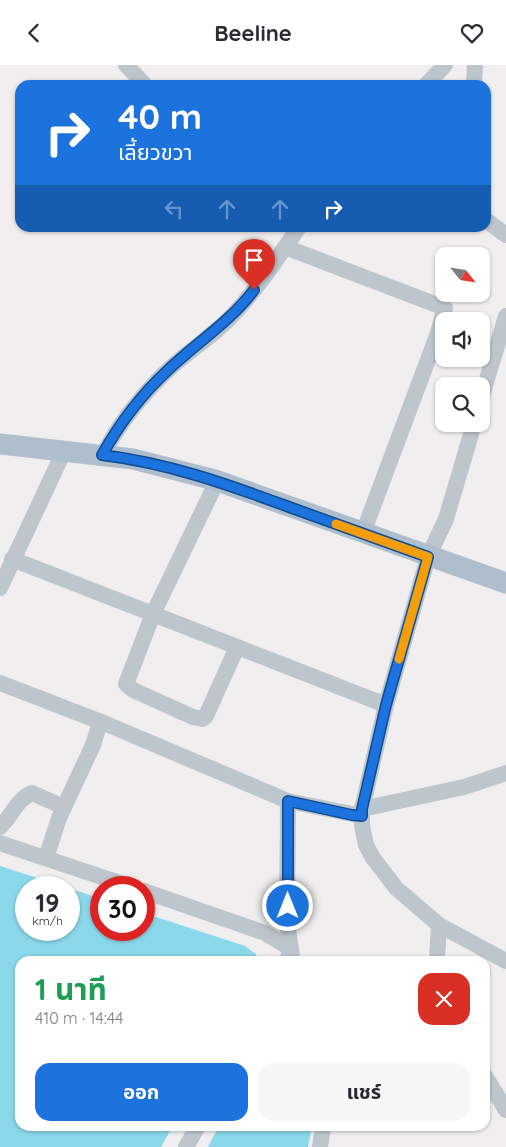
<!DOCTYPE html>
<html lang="th">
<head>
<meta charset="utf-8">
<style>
  body { margin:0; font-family:Quicksand,"Noto Sans Thai",sans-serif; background:#f7f7f7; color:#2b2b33; height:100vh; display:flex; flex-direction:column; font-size:19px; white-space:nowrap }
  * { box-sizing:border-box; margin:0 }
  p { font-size:16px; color:#7c7c81 }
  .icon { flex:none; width:28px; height:28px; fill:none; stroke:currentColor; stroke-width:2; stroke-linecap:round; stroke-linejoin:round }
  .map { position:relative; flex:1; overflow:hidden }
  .details { position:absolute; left:15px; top:891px; width:475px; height:175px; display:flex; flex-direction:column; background:#fff; border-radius:15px; box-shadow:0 1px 4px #0004 }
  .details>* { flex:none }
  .guide { position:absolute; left:15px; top:15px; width:476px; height:152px; border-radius:15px; box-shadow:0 1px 4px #0004; background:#1c73dd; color:#fff; overflow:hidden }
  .needle { width:32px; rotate:120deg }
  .buttons { position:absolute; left:435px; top:182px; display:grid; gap:10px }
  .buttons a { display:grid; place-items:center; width:55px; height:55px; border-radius:10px; background:#fff; box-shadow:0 1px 4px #0004; font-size:25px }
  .speed { position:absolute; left:15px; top:811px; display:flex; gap:10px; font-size:25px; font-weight:700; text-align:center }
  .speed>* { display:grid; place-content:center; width:65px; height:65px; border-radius:50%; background:#fff; box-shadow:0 1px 4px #0004; line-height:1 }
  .speed small { font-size:12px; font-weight:400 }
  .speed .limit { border:8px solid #d22; background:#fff; color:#111 }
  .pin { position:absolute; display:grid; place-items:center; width:42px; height:42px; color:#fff; margin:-51px -21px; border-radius:50% 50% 50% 0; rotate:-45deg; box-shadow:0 0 5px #0007 }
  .pin .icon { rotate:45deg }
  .me { position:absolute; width:55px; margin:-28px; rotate:0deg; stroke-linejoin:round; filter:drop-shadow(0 0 4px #0008) }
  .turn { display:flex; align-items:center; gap:18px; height:105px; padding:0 20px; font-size:22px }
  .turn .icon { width:65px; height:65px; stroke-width:2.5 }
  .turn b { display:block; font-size:35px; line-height:42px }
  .lanes { display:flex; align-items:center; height:48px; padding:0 20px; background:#0003; justify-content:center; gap:25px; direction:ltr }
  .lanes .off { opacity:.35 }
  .round { display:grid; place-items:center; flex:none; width:52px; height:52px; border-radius:15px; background:#f7f7f7 }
  .summary { display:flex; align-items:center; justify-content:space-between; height:85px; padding:0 20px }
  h1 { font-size:30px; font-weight:700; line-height:38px; color:#1e9e55 }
  .action { display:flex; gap:10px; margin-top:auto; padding:10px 20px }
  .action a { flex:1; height:58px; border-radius:15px; background:#1c73dd; color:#fff; font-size:20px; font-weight:700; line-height:58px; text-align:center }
  .action a+a { background:#f7f7f7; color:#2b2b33 }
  header { display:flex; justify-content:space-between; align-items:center; height:65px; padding:0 20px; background:#fff; font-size:22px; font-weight:700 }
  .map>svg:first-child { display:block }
</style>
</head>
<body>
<header><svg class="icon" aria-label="back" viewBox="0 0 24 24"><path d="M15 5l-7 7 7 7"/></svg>Beeline<svg class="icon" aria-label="heart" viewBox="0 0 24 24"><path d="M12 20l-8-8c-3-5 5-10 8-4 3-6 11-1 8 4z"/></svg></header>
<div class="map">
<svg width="506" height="1082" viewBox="0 0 506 1082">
  <rect width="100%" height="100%" fill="#f1eeef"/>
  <!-- water -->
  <g fill="#8bd8ea">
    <path d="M0 801 66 822H26V865H69V823L101 834V865H144V848L245 881 256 889 259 896H20V1061H173L161 1082H0Z"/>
    <path d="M219 1061H312L308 1082H208Z"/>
  </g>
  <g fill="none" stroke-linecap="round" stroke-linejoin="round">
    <!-- minor -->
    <g stroke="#bdc6cd" stroke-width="16">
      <path d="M126 0 145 20"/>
      <path d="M426 20 445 0"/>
      <path d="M474 20 475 0"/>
      <path d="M486 155 506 170"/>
      <path d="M285 182 445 243 438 268 363 468"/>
      <path d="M481 334 506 251"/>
      <path d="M474 359 446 454 428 492 386 640 362 744V761L366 780 373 793 396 823 439 860 506 896"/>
      <path d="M103 390C119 358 141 331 167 306 187 287 210 273 229 254 256 226 277 194 299 162"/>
      <path d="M217 416 153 549 126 619 133 625 193 652 202 654 206 651 237 582"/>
      <path d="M12 494 386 640"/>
      <path d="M0 523 64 386"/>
      <path d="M0 618 104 658 288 736 362 751"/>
      <path d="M288 736 287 858 292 891"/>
      <path d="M362 744 464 722 506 708"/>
      <path d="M0 762C12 751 17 734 32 728L64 742"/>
      <path d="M0 778 132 822"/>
      <path d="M46 793 59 753 93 680 100 657"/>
      <path d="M144 826 265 868 291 884 287 896"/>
      <path d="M437 896 439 860"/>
      <path d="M485 1011 506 1045"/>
      <path d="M186 1082 198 1061"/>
      <path d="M320 1082 323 1061"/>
    </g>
    <!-- major -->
    <path stroke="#afbecd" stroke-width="21" d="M0 379 133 394 215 415 506 518"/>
  </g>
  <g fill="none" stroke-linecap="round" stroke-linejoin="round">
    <defs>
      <path id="route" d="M254 225C230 257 196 278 167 306 140 331 120 358 102 390 168 398 227 419 289 442 335 459 382 475 428 492L386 640 362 744V751L352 750 288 736V841"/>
    </defs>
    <!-- route casing -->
    <use href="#route" stroke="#124b90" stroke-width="12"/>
    <!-- route -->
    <use href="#route" stroke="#1c73dd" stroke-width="9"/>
    <!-- slow -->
    <path stroke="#f59e0b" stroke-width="9" d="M336 459 428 492 399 594"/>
  </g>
</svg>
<div class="buttons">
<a><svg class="needle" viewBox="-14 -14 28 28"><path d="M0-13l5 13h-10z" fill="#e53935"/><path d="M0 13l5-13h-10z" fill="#7c7c81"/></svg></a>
<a><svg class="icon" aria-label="sound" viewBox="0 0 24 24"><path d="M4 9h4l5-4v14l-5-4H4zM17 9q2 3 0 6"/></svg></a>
<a><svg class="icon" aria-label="search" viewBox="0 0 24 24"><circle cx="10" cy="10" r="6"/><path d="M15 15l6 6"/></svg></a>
</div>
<div class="speed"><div>19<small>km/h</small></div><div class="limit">30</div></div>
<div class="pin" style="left:254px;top:225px;background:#d93025"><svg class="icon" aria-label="arrive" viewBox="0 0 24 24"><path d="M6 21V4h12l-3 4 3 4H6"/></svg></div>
<svg class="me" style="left:288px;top:841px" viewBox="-20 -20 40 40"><circle r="17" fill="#1c73dd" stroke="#fff" stroke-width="3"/><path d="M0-11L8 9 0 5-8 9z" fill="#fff"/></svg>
<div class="guide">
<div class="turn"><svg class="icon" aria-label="right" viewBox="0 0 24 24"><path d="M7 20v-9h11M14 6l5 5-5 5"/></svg><div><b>40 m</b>เลี้ยวขวา</div></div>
<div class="lanes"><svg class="icon off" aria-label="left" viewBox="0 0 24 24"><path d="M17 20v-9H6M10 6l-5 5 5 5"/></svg><svg class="icon off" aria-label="ahead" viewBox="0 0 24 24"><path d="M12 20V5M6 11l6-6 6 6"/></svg><svg class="icon off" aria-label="ahead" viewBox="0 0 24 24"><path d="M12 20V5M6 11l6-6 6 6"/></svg><svg class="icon" aria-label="right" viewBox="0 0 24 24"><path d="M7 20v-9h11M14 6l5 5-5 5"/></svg></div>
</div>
<section class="details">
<div class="summary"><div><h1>1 นาที</h1><p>410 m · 14:44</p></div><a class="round" style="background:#d93025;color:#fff"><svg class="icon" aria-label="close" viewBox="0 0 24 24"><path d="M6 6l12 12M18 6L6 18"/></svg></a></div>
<div class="action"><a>ออก</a><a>แชร์</a></div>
</section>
</div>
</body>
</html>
